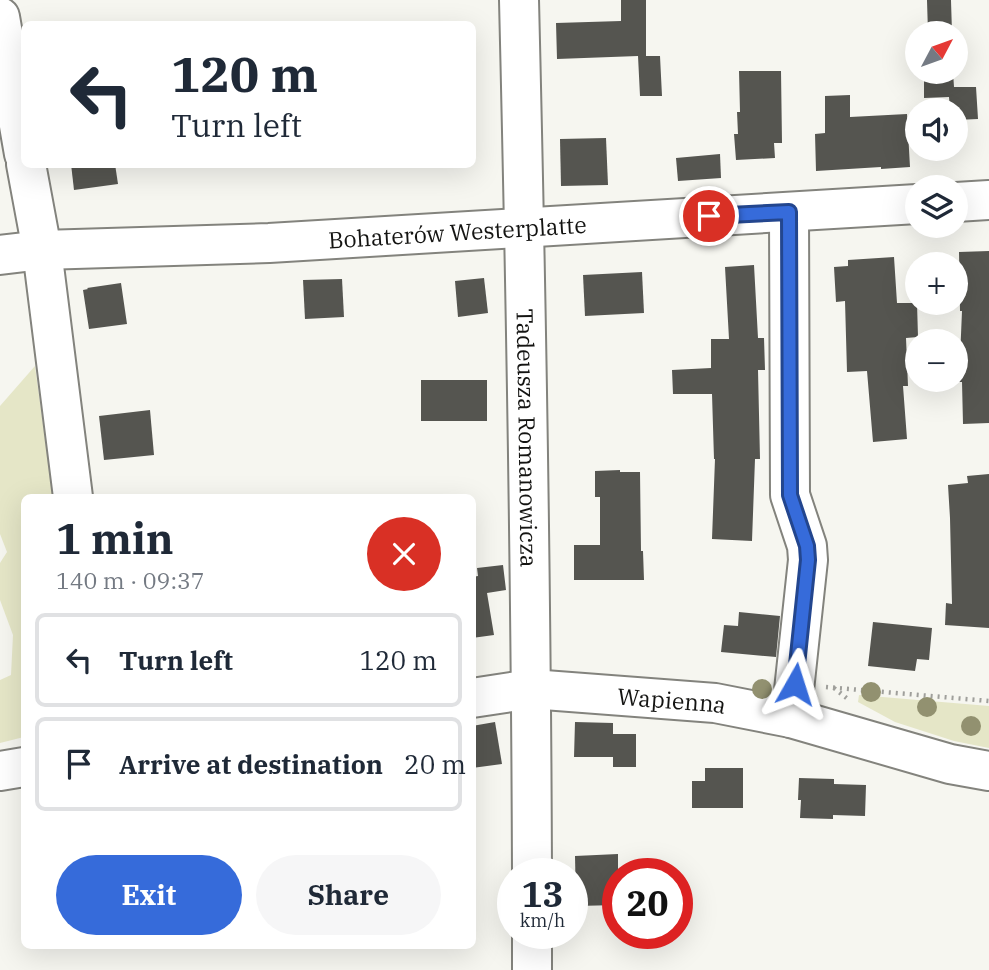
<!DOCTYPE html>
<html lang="en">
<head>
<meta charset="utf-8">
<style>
  body { margin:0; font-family:"IBM Plex Serif",serif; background:#f6f6f7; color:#1f2937; height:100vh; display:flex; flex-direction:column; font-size:26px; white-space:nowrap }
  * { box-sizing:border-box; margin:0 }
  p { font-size:23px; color:#747a83 }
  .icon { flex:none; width:38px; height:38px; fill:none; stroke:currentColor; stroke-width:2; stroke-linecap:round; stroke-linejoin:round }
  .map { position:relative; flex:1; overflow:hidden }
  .sheet { position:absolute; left:21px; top:494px; width:455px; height:455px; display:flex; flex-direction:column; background:#fff; border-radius:10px; box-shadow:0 7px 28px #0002 }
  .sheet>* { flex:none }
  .top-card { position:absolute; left:21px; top:21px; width:455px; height:147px; border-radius:10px; box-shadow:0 7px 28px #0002; background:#fff; color:#1f2937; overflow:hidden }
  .needle { width:46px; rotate:49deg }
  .controls { position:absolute; left:905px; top:21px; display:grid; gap:14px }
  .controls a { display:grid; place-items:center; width:63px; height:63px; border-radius:50%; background:#fff; box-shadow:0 7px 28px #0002; font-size:35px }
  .speed { position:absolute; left:497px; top:858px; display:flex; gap:14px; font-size:35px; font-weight:700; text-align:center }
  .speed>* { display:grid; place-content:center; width:91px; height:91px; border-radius:50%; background:#fff; box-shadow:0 7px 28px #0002; line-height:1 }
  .speed small { font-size:18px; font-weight:400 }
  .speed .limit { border:10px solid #d22; background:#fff; color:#111 }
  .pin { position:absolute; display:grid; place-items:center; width:60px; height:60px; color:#fff; margin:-30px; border:4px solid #fff; border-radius:50%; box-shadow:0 2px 7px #0007 }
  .me { position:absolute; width:77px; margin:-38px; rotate:6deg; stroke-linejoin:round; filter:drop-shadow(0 0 5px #0008) }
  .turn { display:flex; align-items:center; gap:24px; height:147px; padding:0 35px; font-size:32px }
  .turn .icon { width:91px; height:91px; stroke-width:2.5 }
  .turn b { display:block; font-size:49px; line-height:60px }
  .round { display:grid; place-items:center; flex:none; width:74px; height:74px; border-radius:37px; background:#f6f6f7 }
  .summary { display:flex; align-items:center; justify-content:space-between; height:119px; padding:0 35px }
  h1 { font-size:42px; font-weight:700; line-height:52px }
  .button { display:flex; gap:14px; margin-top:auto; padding:14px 35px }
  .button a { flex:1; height:80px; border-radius:42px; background:#366bda; color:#fff; font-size:28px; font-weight:700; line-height:80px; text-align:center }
  .button a+a { background:#f6f6f7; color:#1f2937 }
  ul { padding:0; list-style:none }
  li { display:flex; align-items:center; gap:21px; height:94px; margin:0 14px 10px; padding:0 21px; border:4px solid #e0e1e3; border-radius:10px }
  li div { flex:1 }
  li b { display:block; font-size:26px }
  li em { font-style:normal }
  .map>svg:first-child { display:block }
</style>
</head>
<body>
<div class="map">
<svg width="989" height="970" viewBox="0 0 989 970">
  <rect width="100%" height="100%" fill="#f6f6f0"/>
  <!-- green -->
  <g fill="#e5e6c7">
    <path d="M35 366 53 497H24V737L0 743V680L11 675 13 635 0 600V563L7 552 0 534V406Z"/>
    <path d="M859 695 989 706V748L954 741 895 722 858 702Z"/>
  </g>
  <!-- building -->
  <g fill="#555550">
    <path d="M621 0H646V56H660L662 96H640L638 56 557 59 556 23 621 21Z"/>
    <path d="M927 0H951L952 33H928Z"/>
    <path d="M739 71H781L782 143H774L775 158 736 160 734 134H738L737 112H740Z"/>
    <path d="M924 72H953L954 87H976L978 119 956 120V110H950L949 97 924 98Z"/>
    <path d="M850 95V117L907 114 910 167 881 169V167L816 171 815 134 825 133V96Z"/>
    <path d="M606 138 608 185 561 186 560 139Z"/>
    <path d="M720 154 721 178 678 181 676 158Z"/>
    <path d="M71 164H115L118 184 74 190Z"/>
    <path d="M989 251V423L963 424 962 382H959L962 311H960L959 252Z"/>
    <path d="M894 257 897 303H917L918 337 906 338 908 386H903L907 439 873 442 867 371 847 372 845 301 836 302 834 267 848 266V260Z"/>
    <path d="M754 265 758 338H764L765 370H758L760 459H755L752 541 712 539 715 459H714L712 394H673L672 370 711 368V339H729L725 267Z"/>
    <path d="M642 272 644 313 585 316 583 275Z"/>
    <path d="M484 278 488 313 458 317 455 281Z"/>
    <path d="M342 279 344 317 305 319 303 280Z"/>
    <path d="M121 283 127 324 89 329 83 290 88 289 87 288Z"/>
    <rect x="421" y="380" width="66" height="41"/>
    <path d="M150 410 154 455 104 460 99 416Z"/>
    <path d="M620 470V472H640L641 551H643L644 580H574V545H600V497H595V471Z"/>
    <path d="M989 474V628L945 625 946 603 952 604 950 518 948 485 968 483 967 476Z"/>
    <path d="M503 565 506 590 487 593 494 635 472 638V577L478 576 477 568Z"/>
    <path d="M739 612 780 616 776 657 721 652 724 625 738 626Z"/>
    <path d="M873 622 932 628 929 660 917 659 915 671 868 666Z"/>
    <path d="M495 722 502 764 472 768V726Z"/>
    <path d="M575 722 613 723V734H636V767H613V757H574Z"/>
    <path d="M705 768H743V808H692V781H705Z"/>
    <path d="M799 778 834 779V784L866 785 865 816 833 815V819L800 818 801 800H798Z"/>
    <path d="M618 854V905L576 906 575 856Z"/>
  </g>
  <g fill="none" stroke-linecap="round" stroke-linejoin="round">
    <defs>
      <g id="minor">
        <path id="s1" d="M519 0C526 291 531 582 532 873"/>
        <path d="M0 17 24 154"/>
        <path d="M26 164 42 250 73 497"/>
        <path d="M956 202 989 200"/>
        <path d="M789 212 790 495 807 546 808 560 791 718"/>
        <path id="s2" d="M0 255 42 250 269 243 917 204"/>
        <path id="s3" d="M472 698 531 689 715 703 791 718 950 764 989 771"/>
        <path d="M0 771 24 767"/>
        <path d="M532 933V970"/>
      </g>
    </defs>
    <!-- minor casing -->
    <use href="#minor" stroke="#83837d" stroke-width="42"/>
    <!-- path -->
    <g stroke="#9f9f9b" stroke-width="4.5" stroke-dasharray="2 5" stroke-linecap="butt">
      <path d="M826 687 989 701"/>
      <path d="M834 688 849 700"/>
    </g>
    <!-- minor -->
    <use href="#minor" stroke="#fff" stroke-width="38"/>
  </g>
  <!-- trees -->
  <g fill="#929170">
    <circle cx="762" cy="689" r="10"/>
    <circle cx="871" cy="692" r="10"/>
    <circle cx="927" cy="707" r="10"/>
    <circle cx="971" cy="726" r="10"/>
  </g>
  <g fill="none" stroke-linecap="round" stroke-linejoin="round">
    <defs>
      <path id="route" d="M709 216 789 212 790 495 807 546 808 560 795 684"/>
    </defs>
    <!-- route casing -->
    <use href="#route" stroke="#23468e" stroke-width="18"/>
    <!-- route -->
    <use href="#route" stroke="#366bda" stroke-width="12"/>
  </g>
  <g text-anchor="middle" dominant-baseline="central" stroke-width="7" stroke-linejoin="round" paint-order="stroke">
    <!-- street labels -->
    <g font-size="23" fill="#141412" stroke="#fffffe">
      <text stroke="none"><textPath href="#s2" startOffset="458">Bohaterów Westerplatte</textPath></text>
      <text stroke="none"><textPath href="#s1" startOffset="438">Tadeusza Romanowicza</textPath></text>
      <text stroke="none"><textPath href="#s3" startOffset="201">Wapienna</textPath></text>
    </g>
  </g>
</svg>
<div class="controls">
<a><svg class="needle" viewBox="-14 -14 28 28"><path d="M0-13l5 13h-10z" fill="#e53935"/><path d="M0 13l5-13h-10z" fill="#747a83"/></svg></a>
<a><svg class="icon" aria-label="sound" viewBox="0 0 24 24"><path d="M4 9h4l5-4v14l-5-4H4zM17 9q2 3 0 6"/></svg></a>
<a><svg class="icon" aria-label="layers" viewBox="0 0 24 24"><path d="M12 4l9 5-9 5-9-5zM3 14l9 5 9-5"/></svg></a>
<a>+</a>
<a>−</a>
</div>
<div class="speed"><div>13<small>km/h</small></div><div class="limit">20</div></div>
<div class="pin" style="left:709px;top:216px;background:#d93025"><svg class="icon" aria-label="arrive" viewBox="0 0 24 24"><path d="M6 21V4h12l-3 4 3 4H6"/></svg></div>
<svg class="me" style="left:795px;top:684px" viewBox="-20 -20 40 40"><path d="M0-17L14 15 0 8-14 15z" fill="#366bda" stroke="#fff" stroke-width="4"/></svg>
<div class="top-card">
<div class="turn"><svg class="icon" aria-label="left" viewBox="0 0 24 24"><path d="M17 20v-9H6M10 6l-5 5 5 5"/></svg><div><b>120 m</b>Turn left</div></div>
</div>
<section class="sheet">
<div class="summary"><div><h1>1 min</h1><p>140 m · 09:37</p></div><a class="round" style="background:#d93025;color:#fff"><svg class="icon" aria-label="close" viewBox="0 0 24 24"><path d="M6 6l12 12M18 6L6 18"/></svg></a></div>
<ul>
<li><svg class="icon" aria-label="left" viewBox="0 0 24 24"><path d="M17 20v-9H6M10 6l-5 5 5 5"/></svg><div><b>Turn left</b></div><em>120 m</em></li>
<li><svg class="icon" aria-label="arrive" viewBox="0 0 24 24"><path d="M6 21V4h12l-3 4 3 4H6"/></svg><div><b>Arrive at destination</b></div><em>20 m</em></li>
</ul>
<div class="button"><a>Exit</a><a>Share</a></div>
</section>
</div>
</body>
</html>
